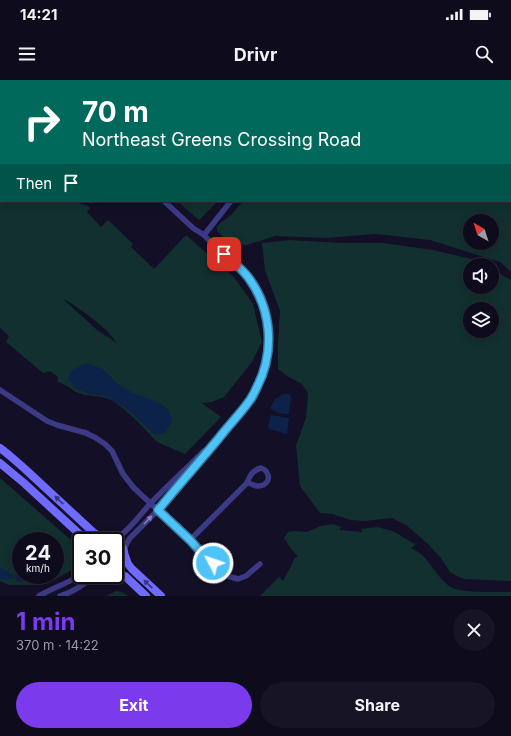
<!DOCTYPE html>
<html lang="en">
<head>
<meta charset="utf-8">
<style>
  body { margin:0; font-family:Inter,sans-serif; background:#171425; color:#f1f3f6; height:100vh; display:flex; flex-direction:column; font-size:15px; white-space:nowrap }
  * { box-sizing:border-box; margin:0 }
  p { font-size:13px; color:#9b9ba3 }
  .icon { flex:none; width:22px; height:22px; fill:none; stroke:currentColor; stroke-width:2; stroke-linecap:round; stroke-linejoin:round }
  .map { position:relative; height:516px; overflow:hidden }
  .details { display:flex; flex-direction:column; background:#0e0b1c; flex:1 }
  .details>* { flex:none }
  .top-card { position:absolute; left:0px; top:0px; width:511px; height:122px; box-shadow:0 2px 10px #0003,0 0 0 1px #2e2b3b; background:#00695c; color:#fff; overflow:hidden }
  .needle { width:26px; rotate:321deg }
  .fabs { position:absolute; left:463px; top:134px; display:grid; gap:8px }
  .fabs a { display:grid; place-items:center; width:36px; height:36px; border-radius:50%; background:#0e0b1c; box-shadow:0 2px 10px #0003,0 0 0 1px #2e2b3b; font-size:20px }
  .speed { position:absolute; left:12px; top:452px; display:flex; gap:8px; font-size:20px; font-weight:700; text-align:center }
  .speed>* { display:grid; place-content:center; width:52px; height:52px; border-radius:50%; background:#0e0b1c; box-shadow:0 2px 10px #0003,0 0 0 1px #2e2b3b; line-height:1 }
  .speed small { font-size:10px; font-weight:400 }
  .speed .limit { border:2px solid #111; border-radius:6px; background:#fff; color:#111 }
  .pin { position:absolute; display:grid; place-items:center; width:34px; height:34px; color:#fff; margin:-17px; border-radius:8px; box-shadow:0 2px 6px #0006 }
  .me { position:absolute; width:44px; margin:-22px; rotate:311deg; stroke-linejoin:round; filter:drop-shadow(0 0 3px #0008) }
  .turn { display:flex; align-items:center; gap:14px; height:84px; padding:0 16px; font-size:18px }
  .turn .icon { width:52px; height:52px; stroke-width:2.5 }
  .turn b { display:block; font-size:28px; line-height:34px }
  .then { display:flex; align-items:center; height:38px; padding:0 16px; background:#0003; gap:8px; font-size:15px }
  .round { display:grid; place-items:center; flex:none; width:42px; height:42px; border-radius:21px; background:#171425 }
  .summary { display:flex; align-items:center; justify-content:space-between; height:68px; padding:0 16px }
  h1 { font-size:24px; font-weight:700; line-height:30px; color:#7c3aed }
  .primary-button { display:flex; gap:8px; margin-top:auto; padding:8px 16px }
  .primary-button a { flex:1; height:46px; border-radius:24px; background:#7c3aed; color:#fff; font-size:16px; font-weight:700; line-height:46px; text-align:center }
  .primary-button a+a { background:#171425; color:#f1f3f6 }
  .status { display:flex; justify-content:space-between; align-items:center; height:28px; padding:0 20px; background:#0e0b1c; direction:ltr }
  .status svg { height:11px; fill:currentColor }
  header { display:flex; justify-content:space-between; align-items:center; height:52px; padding:0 16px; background:#0e0b1c; font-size:18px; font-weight:700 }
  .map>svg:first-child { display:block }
</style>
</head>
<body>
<div class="status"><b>14:21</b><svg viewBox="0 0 49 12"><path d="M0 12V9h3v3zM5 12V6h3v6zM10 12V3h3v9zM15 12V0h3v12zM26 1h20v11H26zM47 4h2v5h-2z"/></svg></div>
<header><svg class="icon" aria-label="menu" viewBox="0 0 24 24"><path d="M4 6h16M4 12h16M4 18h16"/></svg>Drivr<svg class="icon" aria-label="search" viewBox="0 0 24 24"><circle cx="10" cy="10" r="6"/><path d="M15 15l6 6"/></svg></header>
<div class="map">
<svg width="511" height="516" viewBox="0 0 511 516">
  <rect width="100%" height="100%" fill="#130f26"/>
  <!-- green -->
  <g fill="#12302f" fill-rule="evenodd">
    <path d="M0 0H21V1H1V121H73L88 126 90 128 87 132 101 147 108 140 133 164 131 167 154 189 186 155 234 197 253 224 262 262 252 282 224 317 212 322 202 323 221 337 185 374 157 362 139 343 126 331 113 321 103 317 85 315 76 312 67 306 58 302V297L50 291 43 293 6 262 9 256 0 248ZM63 219C68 221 74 225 79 229 94 239 107 249 117 263L97 250Z"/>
    <path d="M167 0H283L282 1H167Z"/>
    <path d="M510 112H511V192L500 182 430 160 376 154 325 158 275 156 247 165 232 166 217 151V146L232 134 243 121H510ZM470 141H492V163H470Z"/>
    <path d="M177 121H218L199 140Z"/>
    <path d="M289 160 341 163H383L433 170 476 180 484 185H470V207H492V189L511 200V501L464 499 457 496 450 492 440 477 427 463 406 445 392 438 364 441 351 440 332 434 320 433 300 406 296 365 306 338 308 313 302 304 287 296 278 289V263L280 231 265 190 262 163ZM470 229H492V251H470Z"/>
    <path d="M0 398 72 461 81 471V481L75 488 56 499 33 505H9L0 501ZM21 461H55V495H21Z"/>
    <path d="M333 444 341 447 339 450 363 452 361 449 377 447 393 451 416 465 411 468C415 471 418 471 421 474 432 484 440 502 453 508 465 513 496 512 511 512V516H260L279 497 283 501 295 478 298 476 291 469 284 458 288 452 294 451 307 452 321 446Z"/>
    <path d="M116 511 122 512 128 516H106Z"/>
  </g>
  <!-- water -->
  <g fill="#0c2248">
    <path d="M86 283 103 289 118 304 133 313 157 322 168 329 172 341 165 353 155 355 127 329 105 316 89 314 75 308 68 299 72 290Z"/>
    <path d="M283 314H290L291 319 289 334C282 334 276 333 270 328L275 319Z"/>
    <path d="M271 335 289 338 287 354 269 349 268 346Z"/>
    <path d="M0 488C5 489 11 493 14 497L13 499H0Z"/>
    <path d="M21 490V495H32L33 499 32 502 25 501 18 502 16 501 15 496Z"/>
  </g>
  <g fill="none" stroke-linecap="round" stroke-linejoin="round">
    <!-- street -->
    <g stroke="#3d3a85" stroke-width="5.5">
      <path d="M493 0V1"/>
      <path d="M56 1 57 0"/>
      <path d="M128 1V0"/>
      <path d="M334 1 335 0"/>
      <path d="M510 53 511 54"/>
      <path d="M204 155 231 121"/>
      <path d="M0 310 47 341 57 345 86 353 96 358 105 364 112 371 123 394 134 408 190 460 209 481 219 484 222 487 224 495C220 503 209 505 206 494 206 490 208 485 209 481"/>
      <path d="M113 460C126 455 141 433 151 423 168 405 187 388 204 371"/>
      <path d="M190 460 247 403C250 395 253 390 261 388 264 389 267 391 268 395 270 400 265 406 259 406 255 407 251 403 247 403"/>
      <path d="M124 470 127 463 130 458 158 430 189 394 250 320 263 295 267 278 269 259 267 243 263 227 257 213 249 199 240 189 215 167 204 155 193 148 164 121"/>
      <path d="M224 495 238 499 246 496 260 484"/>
      <path d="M39 516C53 508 68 503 81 495"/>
      <path d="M60 516C74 512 84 504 95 495"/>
    </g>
    <!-- secondary -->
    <g stroke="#6f6bff" stroke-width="8">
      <path d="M0 368 9 375 25 389 93 452 100 457 108 459"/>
      <path d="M0 383 24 403 87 461"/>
      <path d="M103 461C123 455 133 479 115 489"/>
      <path d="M125 476 128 484 132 489 161 516"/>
      <path d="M115 491 125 496 146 516"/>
    </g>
  </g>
  <!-- one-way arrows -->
  <defs><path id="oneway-solid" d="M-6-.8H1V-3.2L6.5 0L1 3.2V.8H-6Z"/></defs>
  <g fill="#38347d">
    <use href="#oneway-solid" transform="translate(59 420) rotate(-137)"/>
    <use href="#oneway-solid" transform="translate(148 504) rotate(-137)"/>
  </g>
  <use fill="#837fbc" href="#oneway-solid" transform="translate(148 440) rotate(-46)"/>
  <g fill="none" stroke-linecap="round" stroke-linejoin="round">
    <defs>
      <path id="route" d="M213 483 209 481 190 460 158 430C178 406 199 382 219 358 229 345 241 333 250 320 253 316 255 311 257 307 275 272 272 229 248 197 241 188 232 181 224 174"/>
    </defs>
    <!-- route casing -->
    <use href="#route" stroke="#337fa1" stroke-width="10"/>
    <!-- route -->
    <use href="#route" stroke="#4fc3f7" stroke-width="7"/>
  </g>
</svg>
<div class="fabs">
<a><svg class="needle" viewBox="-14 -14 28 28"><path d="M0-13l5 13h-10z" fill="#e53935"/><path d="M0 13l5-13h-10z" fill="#9b9ba3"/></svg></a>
<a><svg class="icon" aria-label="sound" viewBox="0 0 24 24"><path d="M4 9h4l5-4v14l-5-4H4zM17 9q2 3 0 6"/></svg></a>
<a><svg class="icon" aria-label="layers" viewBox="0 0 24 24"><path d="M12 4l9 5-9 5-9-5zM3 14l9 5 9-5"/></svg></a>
</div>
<div class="speed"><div>24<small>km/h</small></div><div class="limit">30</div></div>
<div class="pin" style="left:224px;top:174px;background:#d93025"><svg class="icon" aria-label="arrive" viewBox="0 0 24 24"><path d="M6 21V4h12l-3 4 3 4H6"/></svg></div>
<svg class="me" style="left:213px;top:483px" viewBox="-20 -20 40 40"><circle r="17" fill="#4fc3f7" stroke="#fff" stroke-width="3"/><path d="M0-11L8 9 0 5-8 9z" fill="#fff"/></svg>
<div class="top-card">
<div class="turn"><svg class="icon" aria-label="right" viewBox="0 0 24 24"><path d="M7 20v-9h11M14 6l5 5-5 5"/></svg><div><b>70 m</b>Northeast Greens Crossing Road</div></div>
<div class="then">Then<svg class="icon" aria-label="arrive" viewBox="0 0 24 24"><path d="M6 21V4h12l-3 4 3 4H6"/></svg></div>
</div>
</div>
<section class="details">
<div class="summary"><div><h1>1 min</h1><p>370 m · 14:22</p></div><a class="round"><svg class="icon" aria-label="close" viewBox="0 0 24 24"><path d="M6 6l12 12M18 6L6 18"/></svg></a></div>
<div class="primary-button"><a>Exit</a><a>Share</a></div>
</section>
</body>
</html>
